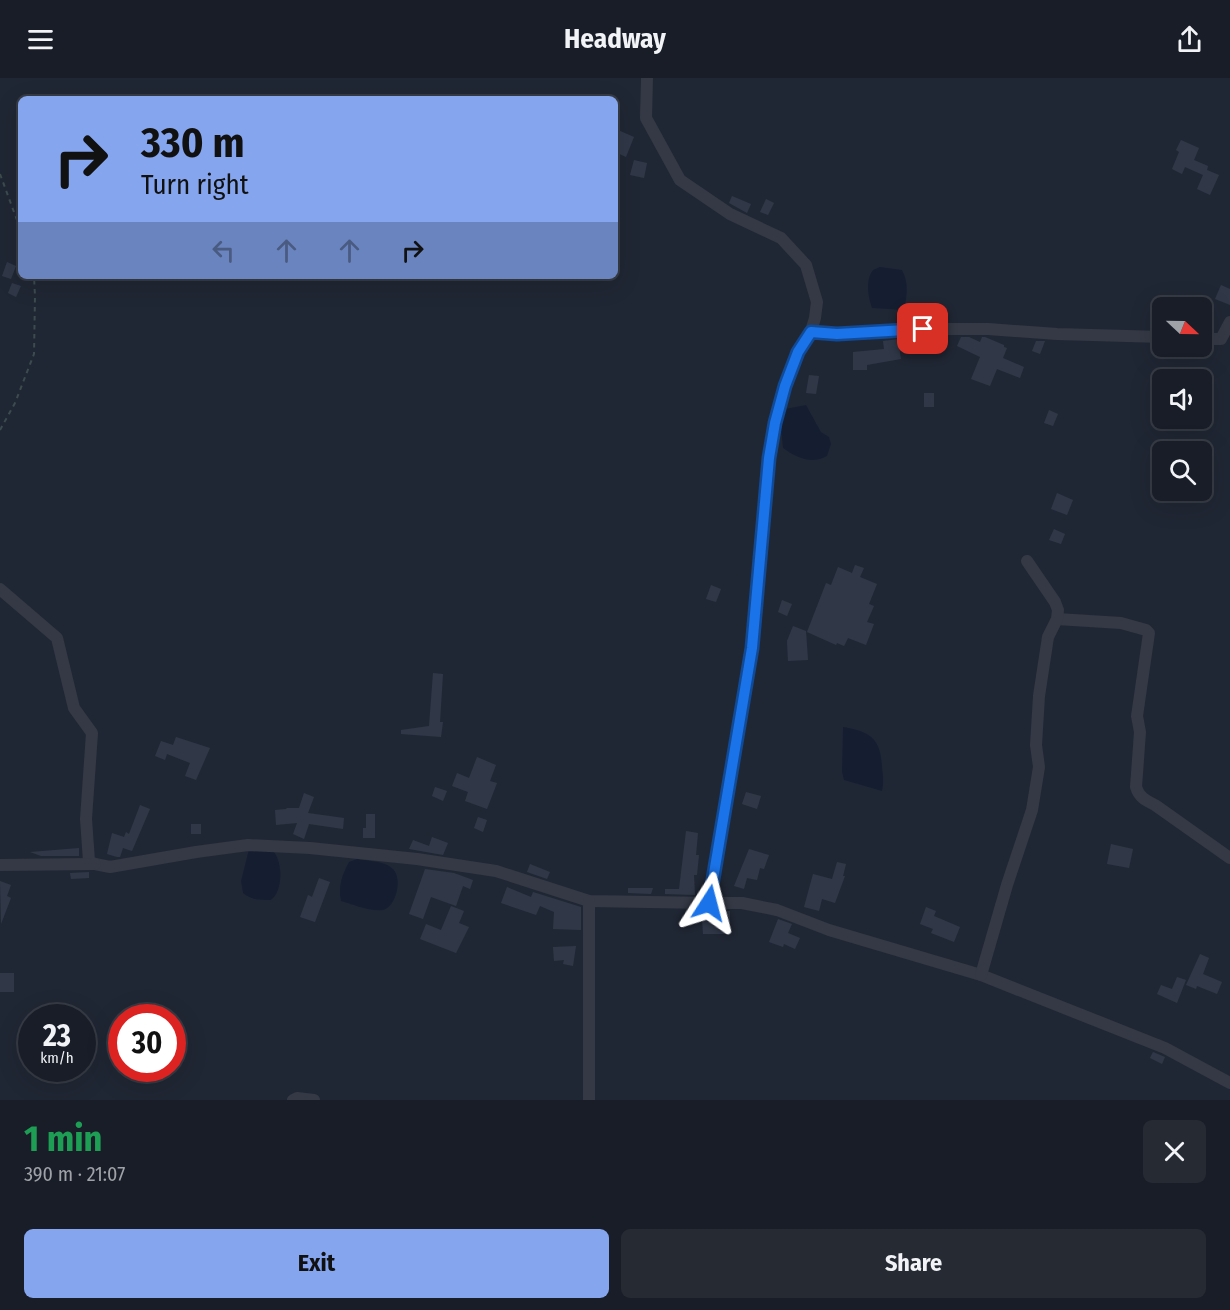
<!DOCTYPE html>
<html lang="en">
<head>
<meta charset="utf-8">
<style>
  body { margin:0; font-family:"Fira Sans Condensed",sans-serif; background:#252a33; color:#f1f3f6; height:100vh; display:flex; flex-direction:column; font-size:22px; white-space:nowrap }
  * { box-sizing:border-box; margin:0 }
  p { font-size:20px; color:#9fa2a7 }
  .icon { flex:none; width:33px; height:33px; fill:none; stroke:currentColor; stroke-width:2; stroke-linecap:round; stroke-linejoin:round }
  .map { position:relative; height:1022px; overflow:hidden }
  .drawer { display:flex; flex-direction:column; background:#181d27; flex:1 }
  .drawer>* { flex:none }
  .banner { position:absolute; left:18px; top:18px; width:600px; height:183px; border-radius:9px; box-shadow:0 6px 24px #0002,0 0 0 2px #363b44; background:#85a6ef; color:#111; overflow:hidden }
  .needle { width:39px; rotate:112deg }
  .controls { position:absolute; left:1152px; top:219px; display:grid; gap:12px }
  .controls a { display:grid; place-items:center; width:60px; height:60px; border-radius:9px; background:#181d27; box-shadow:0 6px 24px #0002,0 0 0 2px #363b44; font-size:30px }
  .speed { position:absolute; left:18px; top:926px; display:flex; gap:12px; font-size:30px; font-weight:700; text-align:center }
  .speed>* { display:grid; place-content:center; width:78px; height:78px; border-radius:50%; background:#181d27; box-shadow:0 6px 24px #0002,0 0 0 2px #363b44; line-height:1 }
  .speed small { font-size:15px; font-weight:400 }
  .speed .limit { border:9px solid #d22; background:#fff; color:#111 }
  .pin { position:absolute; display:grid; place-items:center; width:51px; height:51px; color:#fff; margin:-26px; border-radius:12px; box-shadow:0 3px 9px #0006 }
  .me { position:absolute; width:66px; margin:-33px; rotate:9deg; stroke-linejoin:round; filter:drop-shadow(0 0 4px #0008) }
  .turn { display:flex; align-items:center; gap:21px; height:126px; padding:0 24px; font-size:27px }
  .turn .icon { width:78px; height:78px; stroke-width:2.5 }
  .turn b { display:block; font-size:42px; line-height:51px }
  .lanes { display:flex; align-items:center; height:57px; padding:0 24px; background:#0003; justify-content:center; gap:30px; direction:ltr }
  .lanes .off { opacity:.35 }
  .round { display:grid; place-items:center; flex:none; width:63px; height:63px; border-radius:9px; background:#252a33 }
  .headline { display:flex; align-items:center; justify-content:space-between; height:102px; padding:0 24px }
  h1 { font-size:36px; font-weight:700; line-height:45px; color:#1e9e55 }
  .button { display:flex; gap:12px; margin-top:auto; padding:12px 24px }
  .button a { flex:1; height:69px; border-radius:9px; background:#85a6ef; color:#111; font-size:24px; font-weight:700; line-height:69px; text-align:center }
  .button a+a { background:#252a33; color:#f1f3f6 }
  header { display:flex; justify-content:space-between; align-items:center; height:78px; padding:0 24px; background:#181d27; font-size:27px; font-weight:700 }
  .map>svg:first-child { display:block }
</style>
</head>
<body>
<header><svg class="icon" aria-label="menu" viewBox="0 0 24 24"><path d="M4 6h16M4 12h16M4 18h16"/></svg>Headway<svg class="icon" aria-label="share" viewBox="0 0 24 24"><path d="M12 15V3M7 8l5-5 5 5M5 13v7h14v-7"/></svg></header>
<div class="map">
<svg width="1230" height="1022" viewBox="0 0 1230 1022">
  <rect width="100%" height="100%" fill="#202734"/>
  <!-- water -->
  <g fill="#151e30">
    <path d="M880 189 902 192C909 204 907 219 904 232L872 230C868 219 865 202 873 192Z"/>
    <path d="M806 327 821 354 829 359 831 366 827 378C812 387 795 379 783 370L781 351 785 331Z"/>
    <path d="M843 649C870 653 881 661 882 689 883 697 884 705 882 713L844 702 842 694Z"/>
    <path d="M249 771 274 774C283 786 283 813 271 822 260 822 251 822 243 815L241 803Z"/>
    <path d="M357 781C368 783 385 783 393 791 403 801 396 829 383 832 370 834 352 826 341 823 338 808 342 797 349 784Z"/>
  </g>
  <!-- building -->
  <g fill="#303848">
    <path d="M618 52 634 59 626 79 615 74V58Z"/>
    <path d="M1181 62 1199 70 1194 82 1208 88 1207 92 1219 97 1210 117 1197 111 1203 97 1185 89 1182 96 1172 91 1179 74 1176 72Z"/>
    <path d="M634 82 647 85 644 100 630 97Z"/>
    <path d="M732 118 751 126 747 135 729 125Z"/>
    <path d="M766 121 774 125 768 137 760 134Z"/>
    <path d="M7 184 16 188 11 201 2 198Z"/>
    <path d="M12 205 21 208 16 219 8 215Z"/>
    <path d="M1221 207 1230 211V227L1215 221Z"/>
    <path d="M961 259H969L980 264 982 259H985L1004 267V269L1007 270 1003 280 1024 289 1020 300 997 291 990 308 971 301 980 279 957 268Z"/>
    <path d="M898 261 901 281 867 287V292H853V274L884 271 883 263Z"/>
    <path d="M1036 263H1045L1040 276 1032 273Z"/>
    <path d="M809 297 819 298 816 316 806 315Z"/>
    <rect x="924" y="315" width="10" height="14"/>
    <path d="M1049 332 1058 336 1053 348 1044 345Z"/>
    <path d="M1057 415 1073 422 1067 437 1051 431Z"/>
    <path d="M1054 451 1065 456 1061 466 1049 462Z"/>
    <path d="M855 487 864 490 860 499 877 506 869 526 874 528 867 544 874 546 866 567 848 560 844 568 837 565 836 567 807 554 826 505 831 507 838 489 852 495Z"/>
    <path d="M711 507 721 511 716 524 706 521Z"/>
    <path d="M782 522 792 526 787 538 778 534Z"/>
    <path d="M793 548 806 553 808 582 788 583 787 563Z"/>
    <path d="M433 595 443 596 440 644H443L441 659 401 656V652L429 648Z"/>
    <path d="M176 659 210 670 196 702 185 698 190 685 167 676 165 682 155 678 161 663 173 667Z"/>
    <path d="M477 679 496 687 490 703 497 705 487 731 465 723 468 714 452 708 457 695 469 700Z"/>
    <path d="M435 709 447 713 443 723 432 718Z"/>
    <path d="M746 714 761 718 757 731 742 726Z"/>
    <path d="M304 715 314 719 308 735 344 740 343 751 309 746 304 761 293 756 297 745 276 747 275 732 286 731 287 730H299Z"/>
    <path d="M140 727 150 731 132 773 123 770 120 779H117L107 776 112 755 124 759 126 754 129 756Z"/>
    <path d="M366 736H375V760H363V750H366Z"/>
    <path d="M478 739 487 742 483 754 474 750Z"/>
    <rect x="191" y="746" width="10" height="10"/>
    <path d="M686 753 698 755 696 777H699L697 797H694L695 817 665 816V811H679Z"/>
    <path d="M432 759 448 765 443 777 409 771 413 762 429 768Z"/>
    <path d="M1111 766 1133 771 1129 790 1107 786Z"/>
    <path d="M79 770V778H41L30 774Z"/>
    <path d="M749 771 769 777 764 791 760 790 757 802 747 800 744 811 734 808Z"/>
    <path d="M837 784 846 786 843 798H845L835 825 822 821 819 833 804 829 813 796 832 801Z"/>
    <path d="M530 786 550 794 547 801 527 794Z"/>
    <path d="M425 791 454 795 473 802 470 811 463 808 456 828 431 819 423 841 409 836Z"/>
    <path d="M89 794V800L71 801 70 795Z"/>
    <path d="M319 800 330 804 315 844 300 839 308 817 312 819Z"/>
    <path d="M0 803 11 807 7 818 11 820 1 846Z"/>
    <path d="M507 809 531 819 533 814 581 829V852L553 851 554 834 540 828 536 837 501 825Z"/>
    <path d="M628 810H653L651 816 628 815Z"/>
    <path d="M451 828 464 833 459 845 469 849 456 875 420 861 426 846 441 852Z"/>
    <path d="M926 829 936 833 934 838 960 849 954 864 931 855 933 851 920 846Z"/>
    <path d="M699 833H730V856H703L702 840H699Z"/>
    <path d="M778 841 792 846 788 855 800 860 795 871 784 866 783 869 769 864Z"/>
    <path d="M576 868 573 888 563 886 564 882 554 883 553 869Z"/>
    <path d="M1200 876 1209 880 1203 896 1222 904 1217 916 1197 908 1196 911 1186 907Z"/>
    <rect x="0" y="895" width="14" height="19"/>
    <path d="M1177 899 1186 902 1177 925 1157 916 1161 907 1172 911Z"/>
    <path d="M1153 974 1165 979 1162 986 1150 980Z"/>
  </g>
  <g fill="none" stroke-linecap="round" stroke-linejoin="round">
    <!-- path -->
    <g stroke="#3b4b4e" stroke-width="2" stroke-dasharray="4.5 4.5" stroke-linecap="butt">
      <path d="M0 96 21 153"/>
      <path d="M0 352 15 325 34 276 35 218 34 198"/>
    </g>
    <!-- minor -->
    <g stroke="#343945" stroke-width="12">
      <path d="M647 0 646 40 680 102 730 136 781 160 806 187 817 224 815 240 811 253 798 274 785 308 775 345 769 380 751 570 709 825H742L777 832 829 852 981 897 1165 970 1230 1005"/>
      <path d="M811 253 837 256 902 251H988L1057 256 1162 259"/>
      <path d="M1202 261H1221L1230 244"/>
      <path d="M0 511 57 560 74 630 92 655 86 741 89 783 95 786 110 789 196 774 248 767 310 770 417 781 496 793 589 823 709 825"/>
      <path d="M1057 541 1121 545 1146 552 1149 555 1137 638 1140 654 1136 709C1139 719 1145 722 1155 727L1230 780"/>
      <path d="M0 787 95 786"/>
      <path d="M589 823V1022"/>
      <path d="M981 897 1007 807 1032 732 1039 689 1036 667 1039 618 1048 559 1057 541 1058 532 1055 524 1027 483"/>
      <path d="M293 1022 297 1020 314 1022"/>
    </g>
  </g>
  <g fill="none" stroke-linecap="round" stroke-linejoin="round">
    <defs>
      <path id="route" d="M709 825 752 570 769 380 775 345 785 308 798 274 811 254 837 256 923 251"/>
    </defs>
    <!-- route casing -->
    <use href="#route" stroke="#114b97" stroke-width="15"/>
    <!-- route -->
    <use href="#route" stroke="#1a73e8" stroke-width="10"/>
  </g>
</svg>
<div class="controls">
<a><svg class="needle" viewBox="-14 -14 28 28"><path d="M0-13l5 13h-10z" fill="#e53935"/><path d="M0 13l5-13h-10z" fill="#9fa2a7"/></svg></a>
<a><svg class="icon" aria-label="sound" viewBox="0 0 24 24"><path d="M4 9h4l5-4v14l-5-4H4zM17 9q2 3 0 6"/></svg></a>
<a><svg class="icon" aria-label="search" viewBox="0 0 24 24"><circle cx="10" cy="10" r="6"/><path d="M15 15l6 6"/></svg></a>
</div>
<div class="speed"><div>23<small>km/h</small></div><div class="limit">30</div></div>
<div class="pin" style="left:923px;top:251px;background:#d93025"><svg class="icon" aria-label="arrive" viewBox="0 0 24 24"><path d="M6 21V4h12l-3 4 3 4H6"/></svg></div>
<svg class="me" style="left:709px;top:825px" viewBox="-20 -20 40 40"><path d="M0-17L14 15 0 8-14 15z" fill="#1a73e8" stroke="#fff" stroke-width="4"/></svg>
<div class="banner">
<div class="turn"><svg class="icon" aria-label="right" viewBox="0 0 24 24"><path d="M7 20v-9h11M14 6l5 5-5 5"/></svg><div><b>330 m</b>Turn right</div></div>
<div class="lanes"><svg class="icon off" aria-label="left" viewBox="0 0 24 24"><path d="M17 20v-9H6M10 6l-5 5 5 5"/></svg><svg class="icon off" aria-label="ahead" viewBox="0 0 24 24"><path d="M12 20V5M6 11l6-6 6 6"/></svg><svg class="icon off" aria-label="ahead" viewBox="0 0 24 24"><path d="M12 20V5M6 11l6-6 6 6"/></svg><svg class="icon" aria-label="right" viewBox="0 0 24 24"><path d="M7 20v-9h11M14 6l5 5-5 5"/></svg></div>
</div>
</div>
<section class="drawer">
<div class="headline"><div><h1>1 min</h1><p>390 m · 21:07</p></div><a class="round"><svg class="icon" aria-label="close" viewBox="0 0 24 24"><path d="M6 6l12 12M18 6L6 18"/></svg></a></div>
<div class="button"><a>Exit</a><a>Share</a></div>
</section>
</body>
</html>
